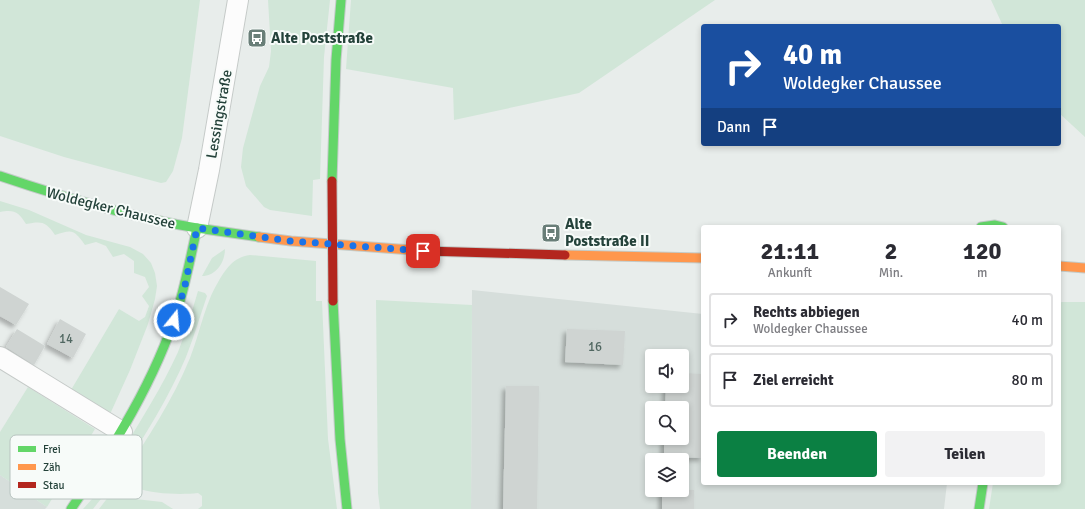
<!DOCTYPE html>
<html lang="de">
<head>
<meta charset="utf-8">
<style>
  body { margin:0; font-family:Signika,sans-serif; background:#f2f2f3; color:#2b2b33; height:100vh; display:flex; flex-direction:column; font-size:15px; white-space:nowrap }
  * { box-sizing:border-box; margin:0 }
  p { font-size:13px; color:#7c7c81 }
  .icon { flex:none; width:22px; height:22px; fill:none; stroke:currentColor; stroke-width:2; stroke-linecap:round; stroke-linejoin:round }
  .map { position:relative; flex:1; overflow:hidden }
  .details { position:absolute; left:701px; top:225px; width:360px; height:260px; display:flex; flex-direction:column; background:#fff; border-radius:4px; box-shadow:0 2px 6px #0003 }
  .details>* { flex:none }
  .top-card { position:absolute; left:701px; top:24px; width:360px; height:122px; border-radius:4px; box-shadow:0 2px 6px #0003; background:#1a4fa0; color:#fff; overflow:hidden }
  .tools { position:absolute; left:645px; top:349px; display:grid; gap:8px }
  .tools a { display:grid; place-items:center; width:44px; height:44px; border-radius:4px; background:#fff; box-shadow:0 2px 6px #0003; font-size:20px }
  .pin { position:absolute; display:grid; place-items:center; width:34px; height:34px; color:#fff; margin:-17px; border-radius:8px; box-shadow:0 2px 6px #0006 }
  .me { position:absolute; width:44px; margin:-22px; rotate:17deg; stroke-linejoin:round; filter:drop-shadow(0 0 3px #0008) }
  .turn { display:flex; align-items:center; gap:14px; height:84px; padding:0 16px; font-size:18px }
  .turn .icon { width:52px; height:52px; stroke-width:2.5 }
  .turn b { display:block; font-size:28px; line-height:34px }
  .then { display:flex; align-items:center; height:38px; padding:0 16px; background:#0003; gap:8px; font-size:15px }
  .eta { display:flex; justify-content:space-evenly; align-items:center; height:68px; text-align:center }
  .eta b { font-size:24px; font-weight:800; line-height:28px }
  .action { display:flex; gap:8px; margin-top:auto; padding:8px 16px }
  .action a { flex:1; height:46px; border-radius:4px; background:#0b8043; color:#fff; font-size:16px; font-weight:800; line-height:46px; text-align:center }
  .action a+a { background:#f2f2f3; color:#2b2b33 }
  ul { padding:0; list-style:none }
  li { display:flex; align-items:center; gap:12px; height:54px; margin:0 8px 6px; padding:0 8px; border:2px solid #e1e1e2; border-radius:4px }
  li div { flex:1 }
  li b { display:block; font-size:15px }
  li em { font-style:normal }
  .map>svg:first-child { display:block }
</style>
</head>
<body>
<div class="map">
<svg width="1085" height="509" viewBox="0 0 1085 509">
  <defs>
    <filter id="shadow"><feDropShadow dx="-3.5" dy="3.5" stdDeviation="2" flood-color="#0004"/></filter>
  </defs>
  <rect width="100%" height="100%" fill="#e8edeb"/>
  <!-- built -->
  <g fill="#d6dedb" fill-rule="evenodd">
    <path d="M472 290 703 314V483H947L944 509H471ZM652 356H682V386H652ZM652 408H682V438H652ZM652 460H682V490H652Z"/>
    <path d="M0 475 47 507 45 509H0Z"/>
  </g>
  <!-- green -->
  <g fill="#d1e6d8">
    <path d="M0 0H200L182 138 173 171 166 182 161 183 64 157 0 136Z"/>
    <path d="M268 0H330L324 57 320 179 313 180 312 216 270 210 264 207 246 186 241 167 243 148 260 86 269 67 271 51Z"/>
    <path d="M351 0H715L579 93 454 120 453 88 346 69Z"/>
    <path d="M991 0H1085V137L1059 113V26H1003Z"/>
    <path d="M0 201 29 210 86 235 130 247 143 254 151 263 155 273 157 286 155 299 148 324 130 370 111 412 106 411 71 390 119 309 139 321 145 317 149 306 142 296 149 287 145 277 134 273V261L124 254 113 257 106 246 96 242 85 245C74 230 73 229 55 235 46 221 41 221 26 224 19 212 14 209 0 212Z"/>
    <path d="M225 249C225 262 216 276 202 276L212 258Z"/>
    <path d="M250 255 316 261V301H322L328 439 337 509H198L202 506V496L198 493C181 495 153 494 137 488 131 485 127 481 122 477 147 439 173 400 190 358 199 336 205 304 217 284 225 270 233 257 250 255Z"/>
    <path d="M198 291 205 293 207 296C200 316 194 337 186 357 169 397 145 436 121 472L119 461 121 453C141 420 162 387 178 352 186 332 192 311 198 291Z"/>
    <path d="M376 300 472 305 471 509H380L378 493Z"/>
    <path d="M1062 302H1085V509H989L993 483H1059V303Z"/>
    <path d="M28 387 95 429 47 507 0 475V432Z"/>
    <path d="M104 495 93 509H83L93 498Z"/>
    <path d="M109 496 162 502 173 509H99Z"/>
  </g>
  <!-- building -->
  <g fill="#cfd4d2" filter="url(#shadow)">
    <path d="M0 287 29 304 16 325 0 316Z"/>
    <path d="M60 319 86 334 73 358 47 344Z"/>
    <path d="M17 329 45 346 34 365 6 347Z"/>
    <path d="M567 329 625 331 623 365 565 362Z"/>
    <path d="M682 373 703 374V458L664 457V438H682V408H665L666 386H682Z"/>
    <path d="M506 386H539L537 509H503Z"/>
    <rect x="662" y="490" width="32" height="19"/>
  </g>
  <g fill="none" stroke-linecap="round" stroke-linejoin="round">
    <defs>
      <g id="street">
        <path d="M197 228 209 170 238 0"/>
        <path d="M0 357 122 432"/>
      </g>
      <g id="fast">
        <path d="M0 176C65 198 130 217 197 228"/>
        <path d="M332 181 336 60 341 0"/>
        <path d="M981 227 995 225 1003 227"/>
        <path d="M333 301 340 439 347 509"/>
        <path d="M71 509C114 446 155 381 178 308 186 282 191 255 197 228L259 237"/>
        <path d="M979 509 983 483"/>
      </g>
      <g id="slow">
        <path d="M259 237 291 241 425 251"/>
        <path d="M565 255 703 258"/>
        <path d="M1059 266 1085 268"/>
      </g>
      <path id="jam" d="M425 251 565 255"/>
    </defs>
    <!-- street casing -->
    <use href="#street" stroke="#c5cac8" stroke-width="22"/>
    <!-- fast casing -->
    <use href="#fast" stroke="#c3cbc8" stroke-width="11"/>
    <!-- slow casing -->
    <use href="#slow" stroke="#c3cbc8" stroke-width="11"/>
    <!-- jam casing -->
    <use href="#jam" stroke="#c3cbc8" stroke-width="11"/>
    <!-- street -->
    <use href="#street" stroke="#fcfcfc" stroke-width="20"/>
    <!-- fast -->
    <use href="#fast" stroke="#63d668" stroke-width="9"/>
    <!-- slow -->
    <use href="#slow" stroke="#ff974d" stroke-width="9"/>
    <!-- jam -->
    <use href="#jam" stroke="#b3261e" stroke-width="9"/>
    <defs>
      <path id="jam-bridge" d="M332 181 333 301"/>
    </defs>
    <!-- jam-bridge casing -->
    <use href="#jam-bridge" stroke="#c3ccc9" stroke-width="11" stroke-linecap="butt"/>
    <!-- jam-bridge -->
    <use href="#jam-bridge" stroke="#b3261e" stroke-width="9"/>
  </g>
  <g fill="none" stroke-linecap="round" stroke-linejoin="round">
    <!-- route -->
    <path stroke="#1a73e8" stroke-width="7" stroke-dasharray="0 12.6" d="M174 320 184 290 197 228 291 241 423 251"/>
  </g>
  <!-- icons -->
  <defs>
    <symbol id="bus-square" viewBox="-11 -11 22 22"><rect x="-9" y="-9" width="18" height="18" rx="4" fill="#697e78" stroke="#f7fbf9"/><path d="M-5-6H5V4H4V6H2V4H-2V6H-4V4H-5ZM-3.5-4V0h7V-4ZM-3.5 1.2v1.5H-2V1.2ZM2 1.2v1.5H3.5V1.2Z" fill="#fff"/></symbol>
  </defs>
  <g fill-rule="evenodd">
    <use href="#bus-square" x="246" y="27" width="22" height="22"/>
    <use href="#bus-square" x="540" y="222" width="22" height="22"/>
  </g>
  <g text-anchor="middle" dominant-baseline="central" stroke-width="4" stroke-linejoin="round" paint-order="stroke">
    <!-- number labels -->
    <g font-size="13" fill="#506761">
      <text x="66" y="339">14</text>
      <text x="595" y="347">16</text>
    </g>
    <!-- poi labels -->
    <g font-size="15" font-weight="bold" fill="#24423a" stroke="#f7fbf9" text-anchor="start">
      <text x="271" y="38">Alte Poststraße</text>
      <text x="565" y="224">Alte<tspan x="565" dy="17">Poststraße II</tspan></text>
    </g>
    <!-- street labels -->
    <g font-size="15" fill="#24423a" stroke="#f7fbf9">
      <text transform="translate(219 114) rotate(-80)">Lessingstraße</text>
      <text transform="translate(111 208) rotate(14)">Woldegker Chaussee</text>
    </g>
  </g>
  <!-- legend -->
  <rect x="10" y="435" width="132" height="64" rx="6" fill="#f7fbf9" stroke="#b8c4c0" stroke-width="1"/>
  <rect x="18" y="446" width="18" height="6" fill="#63d668"/>
  <rect x="18" y="464" width="18" height="6" fill="#ff974d"/>
  <rect x="18" y="482" width="18" height="6" fill="#b3261e"/>
  <g font-size="11" fill="#24423a">
    <text x="43" y="453">Frei</text>
    <text x="43" y="471">Zäh</text>
    <text x="43" y="489">Stau</text>
  </g>
</svg>
<div class="tools">
<a><svg class="icon" aria-label="sound" viewBox="0 0 24 24"><path d="M4 9h4l5-4v14l-5-4H4zM17 9q2 3 0 6"/></svg></a>
<a><svg class="icon" aria-label="search" viewBox="0 0 24 24"><circle cx="10" cy="10" r="6"/><path d="M15 15l6 6"/></svg></a>
<a><svg class="icon" aria-label="layers" viewBox="0 0 24 24"><path d="M12 4l9 5-9 5-9-5zM3 14l9 5 9-5"/></svg></a>
</div>
<div class="pin" style="left:423px;top:251px;background:#d93025"><svg class="icon" aria-label="arrive" viewBox="0 0 24 24"><path d="M6 21V4h12l-3 4 3 4H6"/></svg></div>
<svg class="me" style="left:174px;top:320px" viewBox="-20 -20 40 40"><circle r="17" fill="#1a73e8" stroke="#fff" stroke-width="3"/><path d="M0-11L8 9 0 5-8 9z" fill="#fff"/></svg>
<div class="top-card">
<div class="turn"><svg class="icon" aria-label="right" viewBox="0 0 24 24"><path d="M7 20v-9h11M14 6l5 5-5 5"/></svg><div><b>40 m</b>Woldegker Chaussee</div></div>
<div class="then">Dann<svg class="icon" aria-label="arrive" viewBox="0 0 24 24"><path d="M6 21V4h12l-3 4 3 4H6"/></svg></div>
</div>
<section class="details">
<div class="eta">
<div><b>21:11</b><p>Ankunft</p></div>
<div><b>2</b><p>Min.</p></div>
<div><b>120</b><p>m</p></div>
</div>
<ul>
<li><svg class="icon" aria-label="right" viewBox="0 0 24 24"><path d="M7 20v-9h11M14 6l5 5-5 5"/></svg><div><b>Rechts abbiegen</b><p>Woldegker Chaussee</p></div><em>40 m</em></li>
<li><svg class="icon" aria-label="arrive" viewBox="0 0 24 24"><path d="M6 21V4h12l-3 4 3 4H6"/></svg><div><b>Ziel erreicht</b></div><em>80 m</em></li>
</ul>
<div class="action"><a>Beenden</a><a>Teilen</a></div>
</section>
</div>
</body>
</html>
